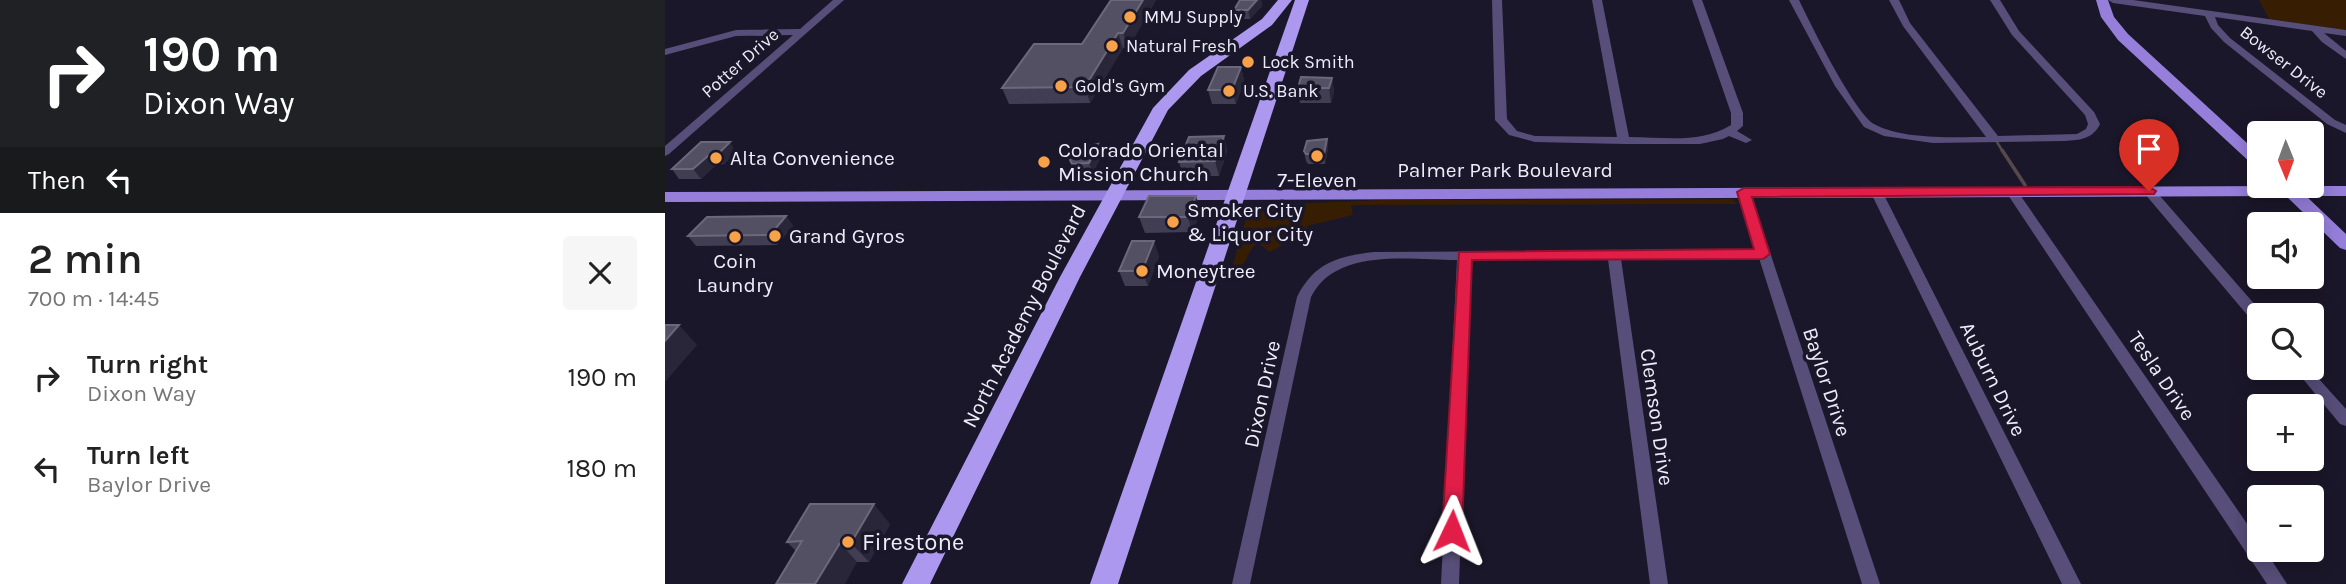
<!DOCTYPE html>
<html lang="en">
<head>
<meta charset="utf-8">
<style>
  body { margin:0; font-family:Karla,sans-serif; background:#f6f6f6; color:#222; height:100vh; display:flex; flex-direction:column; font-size:26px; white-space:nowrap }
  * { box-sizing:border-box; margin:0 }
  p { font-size:23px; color:#767676 }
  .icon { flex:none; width:38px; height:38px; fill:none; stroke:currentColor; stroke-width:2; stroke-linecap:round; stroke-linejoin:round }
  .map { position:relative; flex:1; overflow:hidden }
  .details { display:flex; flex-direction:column; background:#fff; width:665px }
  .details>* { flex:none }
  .top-card { background:#202124; color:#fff; overflow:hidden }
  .needle { width:46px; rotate:179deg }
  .fabs { position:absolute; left:1582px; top:121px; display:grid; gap:14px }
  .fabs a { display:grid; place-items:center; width:77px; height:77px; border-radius:7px; background:#fff; box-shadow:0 4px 18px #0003; font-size:35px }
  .pin { position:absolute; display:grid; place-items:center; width:60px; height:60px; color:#fff; margin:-72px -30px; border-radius:50% 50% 50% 0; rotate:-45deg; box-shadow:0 0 7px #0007 }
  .pin .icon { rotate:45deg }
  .me { position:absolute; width:77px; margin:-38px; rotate:2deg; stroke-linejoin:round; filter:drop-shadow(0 0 5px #0008) }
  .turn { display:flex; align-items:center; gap:24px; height:147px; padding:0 28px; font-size:32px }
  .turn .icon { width:91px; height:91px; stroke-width:2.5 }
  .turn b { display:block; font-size:49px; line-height:60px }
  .then { display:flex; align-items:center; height:66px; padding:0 28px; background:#0003; gap:14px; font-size:26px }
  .round { display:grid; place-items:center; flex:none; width:74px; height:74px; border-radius:7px; background:#f6f6f6 }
  .headline { display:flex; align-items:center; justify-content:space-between; height:119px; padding:0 28px }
  h1 { font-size:42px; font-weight:600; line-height:52px }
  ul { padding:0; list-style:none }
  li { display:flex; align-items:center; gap:21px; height:91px; padding:0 28px }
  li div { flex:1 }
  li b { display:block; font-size:26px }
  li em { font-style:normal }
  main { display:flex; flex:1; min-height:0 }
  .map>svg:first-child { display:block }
</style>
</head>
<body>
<main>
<section class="details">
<div class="top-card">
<div class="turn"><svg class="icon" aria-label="right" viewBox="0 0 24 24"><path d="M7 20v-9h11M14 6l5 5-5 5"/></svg><div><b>190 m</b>Dixon Way</div></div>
<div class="then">Then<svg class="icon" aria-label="left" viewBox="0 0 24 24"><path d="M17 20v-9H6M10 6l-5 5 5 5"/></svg></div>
</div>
<div class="headline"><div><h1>2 min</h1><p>700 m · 14:45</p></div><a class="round"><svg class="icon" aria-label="close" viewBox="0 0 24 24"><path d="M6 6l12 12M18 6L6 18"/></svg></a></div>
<ul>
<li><svg class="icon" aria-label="right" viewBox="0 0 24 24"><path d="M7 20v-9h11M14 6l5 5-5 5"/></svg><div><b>Turn right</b><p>Dixon Way</p></div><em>190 m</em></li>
<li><svg class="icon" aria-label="left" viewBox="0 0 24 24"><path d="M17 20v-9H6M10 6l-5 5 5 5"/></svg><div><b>Turn left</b><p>Baylor Drive</p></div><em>180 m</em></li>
</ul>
</section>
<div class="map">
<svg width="1681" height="584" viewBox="0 0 1681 584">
  <rect width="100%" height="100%" fill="#1b172a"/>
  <!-- green -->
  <g fill="#371d02">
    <path d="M1594 0H1681V30L1604 19Z"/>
    <path d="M1068 199 1073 204 686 205 688 215 642 226 644 229 605 252 593 243 587 248 570 279H564L582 215 596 205 717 200Z"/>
  </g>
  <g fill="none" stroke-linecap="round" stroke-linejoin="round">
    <!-- stream-far1 -->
    <path stroke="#57484b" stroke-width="2.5" d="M1332 142 1338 152"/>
    <!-- stream -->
    <path stroke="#57484b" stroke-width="3.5" d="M1337 150 1360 185"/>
    <!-- minor -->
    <g fill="#574e79" fill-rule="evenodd">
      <path d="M168 0H179L4 154 0 156V146L128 35 71 36 0 55V49L71 30 135 29Z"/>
      <path d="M827 0H837L842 119 852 131 870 136 952 137 927 0H937L964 137C1000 137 1035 144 1066 125V113L1027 0H1037L1078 113V126L1072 131 1087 140 1081 143 1064 136 1058 139 1035 144H959L870 142 844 135 830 120Z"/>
      <path d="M1124 0H1134C1146 25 1189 112 1209 124 1238 140 1289 137 1321 137L1238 26 1224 0H1234L1245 23 1333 136 1412 134 1421 129 1423 124 1420 115 1347 35 1325 0H1335L1354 31 1429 112 1435 124C1428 139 1415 140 1400 141L1268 143 1219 136 1199 127 1170 86Z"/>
      <path d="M1443 0H1468L1681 30V36L1659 33 1681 51V59L1657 42 1647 31 1550 17 1553 25 1565 38 1670 120 1681 125V133L1662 124 1559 42 1546 28 1540 16 1448 3Z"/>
      <path d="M1484 187 1488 188 1599 315H1594V324L1589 323 1480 194 1478 191 1480 188Z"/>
      <path d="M1079 188 1085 192 1215 584H1197L1094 258 956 259 1003 584H985L943 259 806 260 794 584H776L792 260C745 260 671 247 646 297L585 584H567L632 297C649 263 673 256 709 252L1091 250 1073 192Z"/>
      <path d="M1347 188 1351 189 1594 541V550H1600L1622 584H1602L1341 192Z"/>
      <path d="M1212 189 1218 193 1416 584H1397L1206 193Z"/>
      <path d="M1629 368H1644L1681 409V426L1675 424Z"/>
    </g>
    <!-- major -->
    <g fill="#967fdb" fill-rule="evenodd">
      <path d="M1431 0H1443L1449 17 1463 34 1594 154V167L1588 165 1453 40 1436 17Z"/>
      <path d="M1617 186H1681V196H1641L1681 234V250L1675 248 1621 196 0 202V192Z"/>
    </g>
    <!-- highway -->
    <g fill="#ad98f0" fill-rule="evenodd">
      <path d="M613 0H627L607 25 536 76 503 110 415 277 265 584H237L395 277 488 108 524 70 597 19Z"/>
      <path d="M630 0H644L453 584H425Z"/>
    </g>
  </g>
  <!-- wall -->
  <g fill="#413d52">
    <path d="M446 0H491L463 48H458L425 103 344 104 337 88 417 44Z"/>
    <path d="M575 0H596L597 6 585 19H571L569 10Z"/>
    <path d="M576 67 579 81 571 104H547L543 90Z"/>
    <path d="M667 78 669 92 666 103H635L633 88Z"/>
    <path d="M559 136 562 151 554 176H518L514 162Z"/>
    <path d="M662 139 663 148 660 164H643L641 161 639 151Z"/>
    <path d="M36 142 71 152 59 164 51 165 36 179H14L7 169Z"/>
    <path d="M437 154 428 173 411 174 404 158Z"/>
    <path d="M536 211 527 232 480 233 474 217Z"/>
    <path d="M121 216 128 226 112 245 31 246 23 236Z"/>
    <path d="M494 256 483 286H460L454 271Z"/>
    <path d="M225 524 204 562H192L131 551 122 542Z"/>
  </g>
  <!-- shaded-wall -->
  <g fill="#2a263a">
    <path d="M478 0H491L463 48 458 33Z"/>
    <path d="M590 0H596L597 6 585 19 583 10Z"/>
    <path d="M453 33 458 48 425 103 420 87Z"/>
    <path d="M576 67 579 81 571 104 567 90Z"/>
    <path d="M667 78 669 92 666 103 664 88Z"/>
    <path d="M559 136 562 151 554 176 550 161Z"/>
    <path d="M662 139 663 148 660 164 659 154Z"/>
    <path d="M65 142 71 152 59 164 52 155Z"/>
    <path d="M433 144 437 154 428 173 424 163Z"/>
    <path d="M44 155 51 165 36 179 28 169Z"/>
    <path d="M531 196 536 211 527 232 523 217Z"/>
    <path d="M121 216 128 226 112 245 105 235Z"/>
    <path d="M489 241 494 256 483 286 477 271Z"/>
    <path d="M14 325 32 345 0 382V341Z"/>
    <path d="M209 504 225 524 204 562 186 543Z"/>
    <path d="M175 543 192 562 180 584H150Z"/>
  </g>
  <!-- building -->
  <g fill="#545064" stroke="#6c687b" stroke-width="2">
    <path d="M446 0H478L458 33H453L420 87 337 88 369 44H417Z"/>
    <path d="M575 0H592L583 10H569Z"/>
    <path d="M553 67H576L567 90H543Z"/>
    <path d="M636 77 667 78 664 88H633Z"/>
    <path d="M559 136 550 161 514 162 524 137Z"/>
    <path d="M662 139 659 154H641L639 151 642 141Z"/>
    <path d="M36 142H65L52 155H44L28 169H7Z"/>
    <path d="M433 144 424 163 407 164 404 158 411 153 410 149Z"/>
    <path d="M484 196H531L523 217H474Z"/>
    <path d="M121 216 105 235 23 236 42 217Z"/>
    <path d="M467 241H489L477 271H454Z"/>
    <path d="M0 325H14L0 341Z"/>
    <path d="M145 504H209L186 543H175L150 584H111L137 541 122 542Z"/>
  </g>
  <!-- route -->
  <path fill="#e11d48" stroke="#92132f" stroke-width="2" d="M1484 187 1491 191 1489 194 1087 197 1105 254 1098 259 807 260 797 531 794 537 787 540 780 537 777 531 794 252 1089 249 1072 192 1079 188Z"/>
  <!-- markers -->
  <g fill="#f7a149" stroke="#1b172a" stroke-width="2.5">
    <circle cx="465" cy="17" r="7"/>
    <circle cx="447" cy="46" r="7"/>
    <circle cx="583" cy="62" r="7"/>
    <circle cx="396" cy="86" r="7"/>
    <circle cx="564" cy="91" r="7"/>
    <circle cx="652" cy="156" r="7"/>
    <circle cx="51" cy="158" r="7"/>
    <circle cx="379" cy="162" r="7"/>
    <circle cx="508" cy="222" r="7"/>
    <circle cx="110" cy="236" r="7"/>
    <circle cx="70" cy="237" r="7"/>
    <circle cx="477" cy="271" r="7"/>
    <circle cx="183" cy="542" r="7"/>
  </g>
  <g text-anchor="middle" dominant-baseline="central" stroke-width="7" stroke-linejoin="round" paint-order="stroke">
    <!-- far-poi labels -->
    <g font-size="18" fill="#eeecfa" stroke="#1b172a" text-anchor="start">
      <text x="479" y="17">MMJ Supply</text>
      <text x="461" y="46">Natural Fresh</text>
      <text x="597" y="62">Lock Smith</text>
      <text x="410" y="86">Gold's Gym</text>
      <text x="578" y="91">U.S. Bank</text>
    </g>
    <!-- far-street labels -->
    <g font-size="18" fill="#eeecfa" stroke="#1b172a">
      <text transform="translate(1619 62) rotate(38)">Bowser Drive</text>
      <text transform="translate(75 63) rotate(-41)">Potter Drive</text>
    </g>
    <!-- poi labels -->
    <g font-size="21" fill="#eeecfa" stroke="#1b172a" text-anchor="start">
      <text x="393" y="150">Colorado Oriental<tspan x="393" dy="24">Mission Church</tspan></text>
      <text x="65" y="158">Alta Convenience</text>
      <text x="652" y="180" text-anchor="middle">7-Eleven</text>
      <text x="522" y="210">Smoker City<tspan x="522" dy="24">&amp; Liquor City</tspan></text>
      <text x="124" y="236">Grand Gyros</text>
      <text x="70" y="261" text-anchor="middle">Coin<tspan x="70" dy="24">Laundry</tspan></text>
      <text x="491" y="271">Moneytree</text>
    </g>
    <!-- street labels -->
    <g font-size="21" fill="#eeecfa" stroke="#1b172a">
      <text x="840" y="170">Palmer Park Boulevard</text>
      <text transform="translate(359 316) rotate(-63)">North Academy Boulevard</text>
      <text transform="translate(1497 376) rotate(56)">Tesla Drive</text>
      <text transform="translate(1328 379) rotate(64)">Auburn Drive</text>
      <text transform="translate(1162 382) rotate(72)">Baylor Drive</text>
      <text transform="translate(597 394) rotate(-78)">Dixon Drive</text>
      <text transform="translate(992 417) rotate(82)">Clemson Drive</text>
    </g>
    <!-- near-poi labels -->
    <g font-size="24" fill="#eeecfa" stroke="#1b172a" text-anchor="start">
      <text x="197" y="542">Firestone</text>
    </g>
  </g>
</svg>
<div class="fabs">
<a><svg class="needle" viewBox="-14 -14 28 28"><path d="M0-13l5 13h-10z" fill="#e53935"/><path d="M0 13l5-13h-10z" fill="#767676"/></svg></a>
<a><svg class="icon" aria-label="sound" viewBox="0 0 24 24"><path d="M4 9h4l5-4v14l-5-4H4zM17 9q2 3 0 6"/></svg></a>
<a><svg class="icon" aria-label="search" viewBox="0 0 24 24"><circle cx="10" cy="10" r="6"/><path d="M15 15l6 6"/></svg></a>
<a>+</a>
<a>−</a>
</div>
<div class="pin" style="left:1484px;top:191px;background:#d93025"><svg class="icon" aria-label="arrive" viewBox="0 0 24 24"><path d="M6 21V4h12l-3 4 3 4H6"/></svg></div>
<svg class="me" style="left:787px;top:531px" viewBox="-20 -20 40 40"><path d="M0-17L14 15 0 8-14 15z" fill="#e11d48" stroke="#fff" stroke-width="4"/></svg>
</div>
</main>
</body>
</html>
